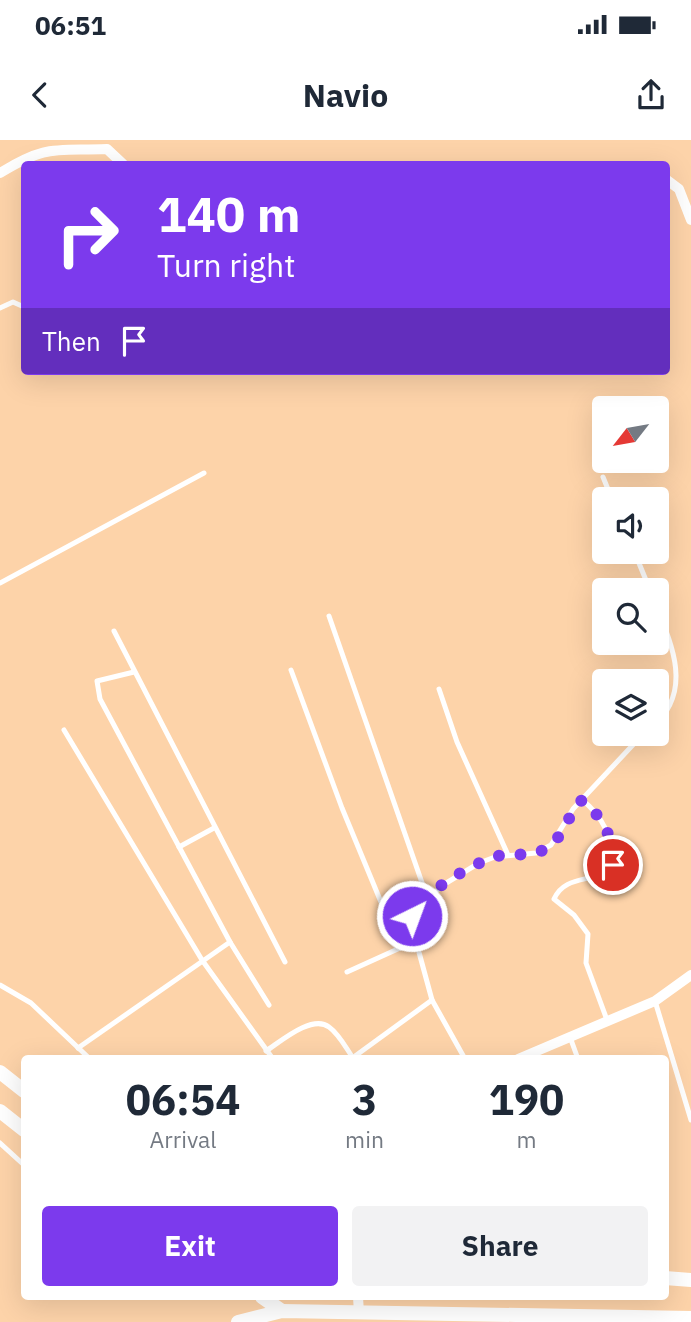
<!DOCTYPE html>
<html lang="en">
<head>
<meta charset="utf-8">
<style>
  body { margin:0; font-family:"IBM Plex Sans",sans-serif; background:#f2f2f3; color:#1f2937; height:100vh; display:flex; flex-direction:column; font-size:26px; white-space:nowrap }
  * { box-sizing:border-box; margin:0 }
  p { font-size:23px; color:#747a83 }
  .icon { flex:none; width:38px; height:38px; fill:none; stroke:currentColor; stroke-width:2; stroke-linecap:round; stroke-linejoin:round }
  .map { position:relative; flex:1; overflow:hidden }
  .panel { position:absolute; left:21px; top:915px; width:648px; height:245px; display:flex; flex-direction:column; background:#fff; border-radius:7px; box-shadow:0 7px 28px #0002 }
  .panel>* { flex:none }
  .top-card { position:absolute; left:21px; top:21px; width:649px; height:214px; border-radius:7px; box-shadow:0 7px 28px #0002; background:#7c3aed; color:#fff; overflow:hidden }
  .needle { width:46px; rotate:239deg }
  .controls { position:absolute; left:592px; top:256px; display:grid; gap:14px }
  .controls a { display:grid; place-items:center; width:77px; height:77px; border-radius:7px; background:#fff; box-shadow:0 7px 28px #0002; font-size:35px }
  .pin { position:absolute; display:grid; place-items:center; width:60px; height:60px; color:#fff; margin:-30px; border:4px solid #fff; border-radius:50%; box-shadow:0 2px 7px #0007 }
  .me { position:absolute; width:77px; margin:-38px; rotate:42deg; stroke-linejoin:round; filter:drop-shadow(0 0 5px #0008) }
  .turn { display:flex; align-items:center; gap:24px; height:147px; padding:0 21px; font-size:32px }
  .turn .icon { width:91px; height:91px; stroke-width:2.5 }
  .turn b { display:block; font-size:49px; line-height:60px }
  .then { display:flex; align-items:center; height:66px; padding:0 21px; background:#0003; gap:14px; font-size:26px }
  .eta { display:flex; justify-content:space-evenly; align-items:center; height:119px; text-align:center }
  .eta b { font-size:42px; font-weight:700; line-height:49px }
  .action { display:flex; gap:14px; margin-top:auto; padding:14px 21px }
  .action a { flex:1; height:80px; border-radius:7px; background:#7c3aed; color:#fff; font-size:28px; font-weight:700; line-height:80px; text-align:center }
  .action a+a { background:#f2f2f3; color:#1f2937 }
  .status { display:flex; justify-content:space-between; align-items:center; height:49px; padding:0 35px; background:#fff; direction:ltr }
  .status svg { height:19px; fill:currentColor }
  header { display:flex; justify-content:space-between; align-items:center; height:91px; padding:0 21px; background:#fff; font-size:32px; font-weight:700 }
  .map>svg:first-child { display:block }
</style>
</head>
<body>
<div class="status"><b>06:51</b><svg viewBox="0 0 49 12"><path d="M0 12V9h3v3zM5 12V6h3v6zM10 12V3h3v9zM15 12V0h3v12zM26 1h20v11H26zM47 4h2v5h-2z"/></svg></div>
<header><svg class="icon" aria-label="back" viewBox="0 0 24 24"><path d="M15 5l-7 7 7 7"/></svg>Navio<svg class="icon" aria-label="share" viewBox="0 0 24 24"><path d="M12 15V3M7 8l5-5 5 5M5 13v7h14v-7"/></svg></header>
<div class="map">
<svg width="691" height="1182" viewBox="0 0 691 1182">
  <rect width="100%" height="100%" fill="#fdd3a9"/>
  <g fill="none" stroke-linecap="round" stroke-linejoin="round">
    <!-- service -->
    <g stroke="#fff" stroke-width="5">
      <path d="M0 168 13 162 24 167"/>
      <path d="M603 337 612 359"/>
      <path d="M634 411 650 450"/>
      <path d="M0 443 204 333"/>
      <path d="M656 466C673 507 691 549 656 584"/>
      <path d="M329 476 427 757"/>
      <path d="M114 491 285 822"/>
      <path d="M291 530 342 668 400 808"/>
      <path d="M134 532 97 541 100 559 230 802 269 865"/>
      <path d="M439 549 457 602 508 715"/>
      <path d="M64 590 202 820 273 919"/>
      <path d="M582 660C600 673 617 703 613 725 599 745 566 732 554 759L574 775 588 794 586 823 607 880"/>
      <path d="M179 707 214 688"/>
      <path d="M347 832 400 808 417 805"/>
      <path d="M0 845 31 863 90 919"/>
      <path d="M655 861 691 980"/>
      <path d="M570 897 578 919"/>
      <path d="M78 908 230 802"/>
      <path d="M266 911C280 902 312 874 329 887 339 894 346 908 353 918"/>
      <path d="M351 919 432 860"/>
      <path d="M465 919 432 860 417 805 413 776 415 770 443 745 479 723 495 717 536 713 551 705 573 669 644 593"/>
      <path d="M0 1003 24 1025"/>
    </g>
    <!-- minor -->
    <g stroke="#fff" stroke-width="10">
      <path d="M0 33C47 4 55 11 107 9L123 24"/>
      <path d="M667 40 679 49 691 80"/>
      <path d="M518 919 655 861 691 835"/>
      <path d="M358 1157 359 1173"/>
    </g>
    <!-- tertiary -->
    <g stroke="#fff" stroke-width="14">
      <path d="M0 932 24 951"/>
      <path d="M0 971 24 990"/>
      <path d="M665 1138 691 1140"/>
      <path d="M262 1157 282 1171"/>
      <path d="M238 1182 282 1171 691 1178"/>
    </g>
  </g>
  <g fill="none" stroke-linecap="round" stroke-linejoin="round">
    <!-- route -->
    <path stroke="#7c3aed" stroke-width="12" stroke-dasharray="0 21.6" d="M412 776C420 754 472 724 494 717 511 712 531 718 547 708 563 698 568 674 582 660 600 673 617 703 613 725"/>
  </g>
</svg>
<div class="controls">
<a><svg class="needle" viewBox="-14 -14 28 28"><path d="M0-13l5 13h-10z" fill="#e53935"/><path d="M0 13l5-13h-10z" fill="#747a83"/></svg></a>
<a><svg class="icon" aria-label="sound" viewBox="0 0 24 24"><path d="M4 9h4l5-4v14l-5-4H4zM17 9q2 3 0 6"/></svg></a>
<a><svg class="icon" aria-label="search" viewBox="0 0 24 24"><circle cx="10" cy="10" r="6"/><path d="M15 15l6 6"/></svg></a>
<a><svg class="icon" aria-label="layers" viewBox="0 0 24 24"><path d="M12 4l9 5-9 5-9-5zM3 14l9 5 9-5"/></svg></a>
</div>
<div class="pin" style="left:613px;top:725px;background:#d93025"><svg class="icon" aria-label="arrive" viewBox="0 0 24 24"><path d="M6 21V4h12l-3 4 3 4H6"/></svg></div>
<svg class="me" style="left:412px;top:776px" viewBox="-20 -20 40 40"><circle r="17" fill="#7c3aed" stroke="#fff" stroke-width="3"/><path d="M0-11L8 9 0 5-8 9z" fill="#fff"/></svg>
<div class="top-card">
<div class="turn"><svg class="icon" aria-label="right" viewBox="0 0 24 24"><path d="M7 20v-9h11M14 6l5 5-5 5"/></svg><div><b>140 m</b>Turn right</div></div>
<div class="then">Then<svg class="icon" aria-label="arrive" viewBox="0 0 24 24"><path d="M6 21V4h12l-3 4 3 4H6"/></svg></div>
</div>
<section class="panel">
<div class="eta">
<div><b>06:54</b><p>Arrival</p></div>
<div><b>3</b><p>min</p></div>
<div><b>190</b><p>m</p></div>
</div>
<div class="action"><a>Exit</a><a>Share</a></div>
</section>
</div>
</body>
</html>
